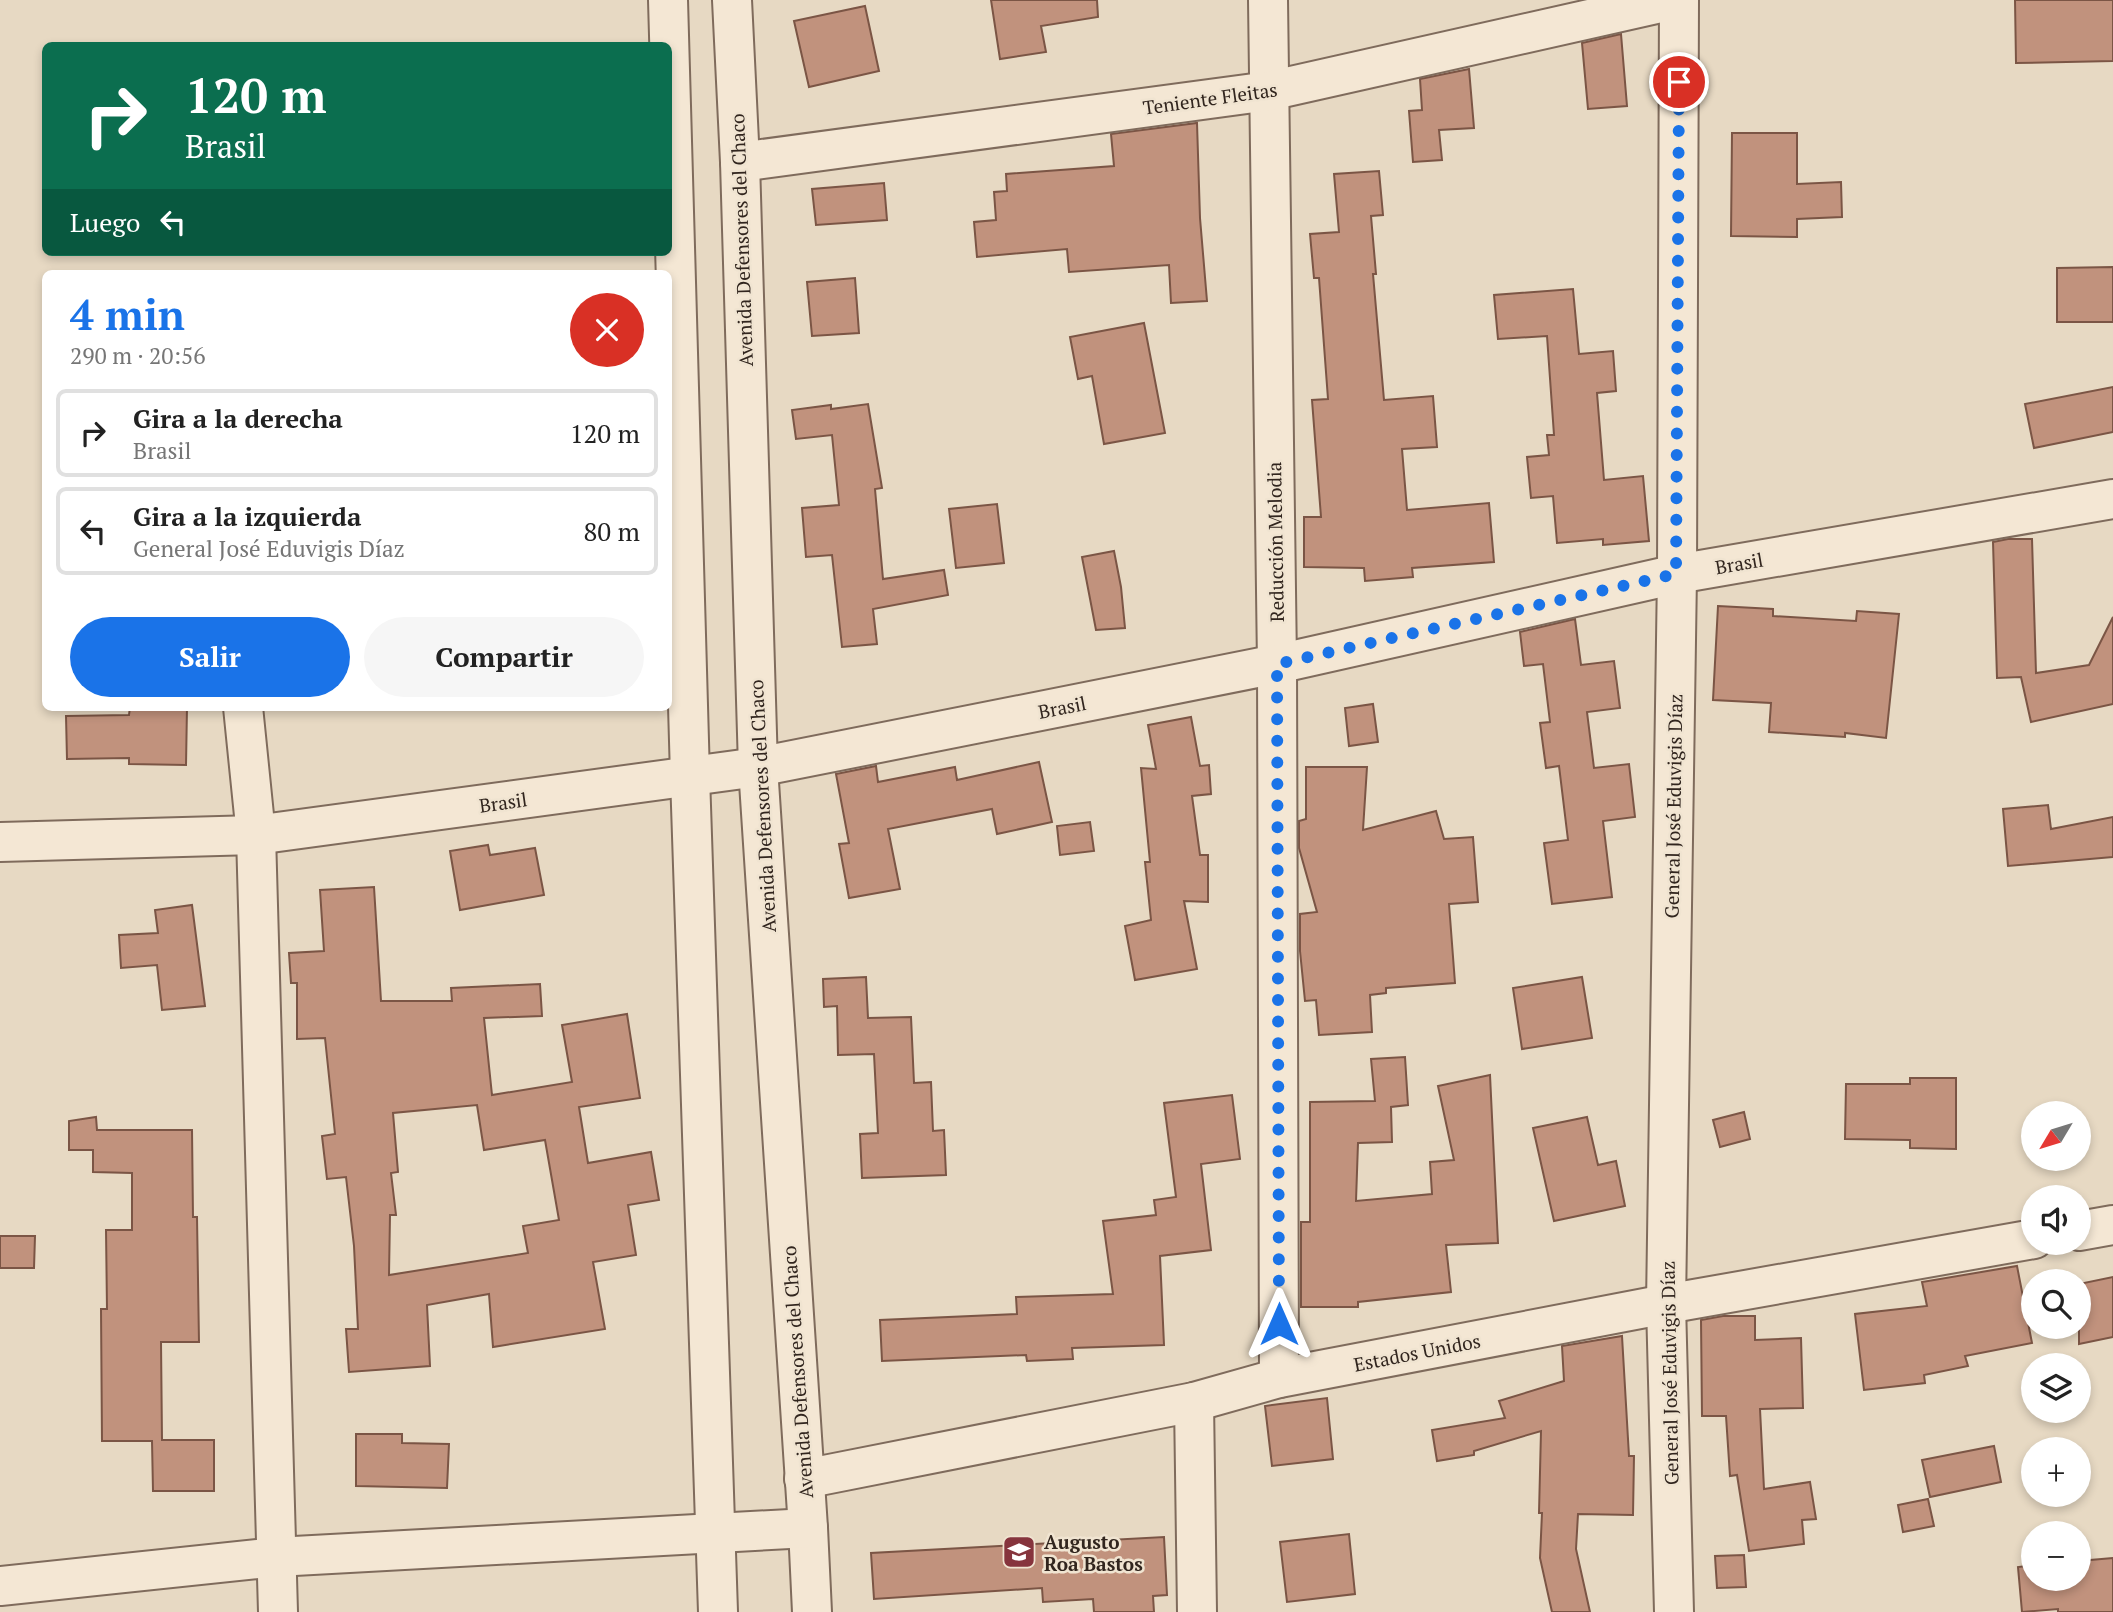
<!DOCTYPE html>
<html lang="es">
<head>
<meta charset="utf-8">
<style>
  body { margin:0; font-family:"PT Serif",serif; background:#f6f6f6; color:#222; height:100vh; display:flex; flex-direction:column; font-size:26px; white-space:nowrap }
  * { box-sizing:border-box; margin:0 }
  p { font-size:23px; color:#767676 }
  .icon { flex:none; width:38px; height:38px; fill:none; stroke:currentColor; stroke-width:2; stroke-linecap:round; stroke-linejoin:round }
  .map { position:relative; flex:1; overflow:hidden }
  .side { position:absolute; left:42px; top:270px; width:630px; height:441px; display:flex; flex-direction:column; background:#fff; border-radius:10px; box-shadow:0 4px 10px #0003 }
  .side>* { flex:none }
  .hud { position:absolute; left:42px; top:42px; width:630px; height:214px; border-radius:10px; box-shadow:0 4px 10px #0003; background:#0b6e4f; color:#fff; overflow:hidden }
  .needle { width:46px; rotate:232deg }
  .tools { position:absolute; left:2021px; top:1101px; display:grid; gap:14px }
  .tools a { display:grid; place-items:center; width:70px; height:70px; border-radius:50%; background:#fff; box-shadow:0 4px 10px #0003; font-size:35px }
  .pin { position:absolute; display:grid; place-items:center; width:60px; height:60px; color:#fff; margin:-30px; border:4px solid #fff; border-radius:50%; box-shadow:0 2px 7px #0007 }
  .me { position:absolute; width:77px; margin:-38px; rotate:0deg; stroke-linejoin:round; filter:drop-shadow(0 0 5px #0008) }
  .turn { display:flex; align-items:center; gap:24px; height:147px; padding:0 28px; font-size:32px }
  .turn .icon { width:91px; height:91px; stroke-width:2.5 }
  .turn b { display:block; font-size:49px; line-height:60px }
  .then { display:flex; align-items:center; height:66px; padding:0 28px; background:#0003; gap:14px; font-size:26px }
  .round { display:grid; place-items:center; flex:none; width:74px; height:74px; border-radius:37px; background:#f6f6f6 }
  .summary { display:flex; align-items:center; justify-content:space-between; height:119px; padding:0 28px }
  h1 { font-size:42px; font-weight:600; line-height:52px; color:#1a73e8 }
  .action { display:flex; gap:14px; margin-top:auto; padding:14px 28px }
  .action a { flex:1; height:80px; border-radius:42px; background:#1a73e8; color:#fff; font-size:28px; font-weight:600; line-height:80px; text-align:center }
  .action a+a { background:#f6f6f6; color:#222 }
  ul { padding:0; list-style:none }
  li { display:flex; align-items:center; gap:21px; height:88px; margin:0 14px 10px; padding:0 14px; border:4px solid #e0e0e0; border-radius:10px }
  li div { flex:1 }
  li b { display:block; font-size:26px }
  li em { font-style:normal }
  .map>svg:first-child { display:block }
</style>
</head>
<body>
<div class="map">
<svg width="2113" height="1612" viewBox="0 0 2113 1612">
  <rect width="100%" height="100%" fill="#e7d9c3"/>
  <!-- building -->
  <g fill="#c1927d" stroke="#7b5545" stroke-width="2" fill-rule="evenodd">
    <path d="M991 0H1097L1098 17 1041 26 1046 52 1000 59Z"/>
    <path d="M2015 0H2113V61L2016 63Z"/>
    <path d="M865 6 879 71 809 87 794 21Z"/>
    <path d="M1621 34 1627 106 1588 109 1582 43Z"/>
    <path d="M1469 69 1474 128 1439 130 1442 160 1413 162 1409 111 1422 110 1420 79Z"/>
    <path d="M1197 123 1200 218 1207 301 1171 303 1169 265 1069 272 1067 249 977 257 974 222 996 220 994 192 1007 191 1006 174 1114 166 1111 134Z"/>
    <path d="M1732 133H1797V184L1841 182 1842 217 1797 219V237L1731 236Z"/>
    <path d="M1379 171 1383 215 1371 216 1376 274H1373L1384 400 1433 396 1437 447 1402 449 1407 510 1489 503 1494 562 1412 568 1413 577 1365 581 1364 568 1304 567V517H1321L1312 400 1328 399 1319 278H1314L1310 234 1339 232 1334 174Z"/>
    <path d="M884 183 887 220 816 225 812 189Z"/>
    <path d="M2113 267V322H2057V268Z"/>
    <path d="M855 278 859 333 812 336 807 282Z"/>
    <path d="M1573 289 1579 354 1613 351 1616 391 1597 393 1604 480 1643 476 1649 541 1603 545V539L1557 543 1553 496 1531 498 1527 457 1549 455 1547 435H1554L1547 336 1498 339 1494 295Z"/>
    <path d="M1144 323 1165 433 1104 444 1092 376 1078 379 1070 337Z"/>
    <path d="M2113 387V432L2034 448 2025 404Z"/>
    <path d="M868 404 882 488 875 489 883 579 944 570 948 595 873 609 877 644 842 647 832 555 806 557 802 508 839 505 832 435 796 439 792 410 831 405V409Z"/>
    <path d="M997 504 1004 563 956 568 949 509Z"/>
    <path d="M2008 539H2032L2036 673 2089 665 2113 617V704L2031 722 2021 677 1997 678 1993 542Z"/>
    <path d="M1114 551 1121 587 1125 628 1096 630 1082 557Z"/>
    <path d="M1718 606 1773 609V616L1856 621 1857 611 1899 614 1886 738 1845 733V737L1769 732 1771 703 1713 700Z"/>
    <path d="M1575 619 1581 665 1614 661 1620 708 1587 712 1594 768 1629 764 1635 817 1603 821 1612 897 1552 904 1544 843 1568 840 1559 766 1546 768 1540 723 1550 722 1543 664 1524 666 1520 632Z"/>
    <path d="M1373 704 1378 742 1349 746 1345 708Z"/>
    <path d="M130 707H187L186 765 129 764V758L67 759 66 716 129 715Z"/>
    <path d="M1191 717 1200 766 1209 765 1211 794 1192 796 1200 855H1208V902L1184 901 1197 969 1135 980 1125 926 1151 920 1145 862H1150L1141 768 1156 769 1148 725Z"/>
    <path d="M1039 762 1052 822 997 834 992 809 888 829 900 889 849 898 839 844 849 843 836 774 876 766 878 782 955 767 957 780Z"/>
    <path d="M1306 767H1367L1363 830 1436 811 1444 839 1473 837 1478 902 1449 904 1455 983 1386 988V993L1370 995 1372 1032 1319 1035 1316 1000 1305 1001 1300 951V914L1317 912 1299 848V821L1306 819Z"/>
    <path d="M2048 805 2051 829 2113 817V857L2008 866 2003 809Z"/>
    <path d="M1090 822 1094 851 1060 855 1057 826Z"/>
    <path d="M488 845 490 855 535 848 544 895 460 910 450 851Z"/>
    <path d="M374 887 381 1001H452L451 988 540 984 542 1016 484 1018 492 1095 572 1082 562 1025 627 1014 640 1098 579 1107 588 1163 651 1152 659 1200 628 1205 636 1255 593 1262 605 1329 493 1347 489 1294 427 1305 430 1366 349 1372 346 1329H358L354 1246 346 1177 327 1179 322 1136 335 1134 325 1038 297 1039V983H291L289 953 324 951 320 890ZM477 1105 484 1150 545 1140 559 1220 523 1226 528 1253 389 1275 390 1215H396L391 1173 398 1172 393 1113Z"/>
    <path d="M192 905 205 1006 162 1010 157 965 121 968 119 935 158 933 155 910Z"/>
    <path d="M866 977 868 1018 911 1017 914 1083 931 1082 933 1131 944 1130 946 1175 862 1178 860 1134 878 1133 874 1054 838 1055 837 1006 824 1007 823 979Z"/>
    <path d="M1582 977 1592 1038 1522 1049 1513 988Z"/>
    <path d="M1405 1057 1408 1105 1391 1107 1392 1142 1358 1143 1356 1201 1432 1194 1430 1162 1454 1160 1438 1086 1490 1075 1498 1243 1446 1245 1451 1292 1358 1302V1307H1301V1222H1310V1102L1375 1101 1371 1059Z"/>
    <path d="M1910 1078H1956V1149L1910 1148V1140L1845 1139 1846 1084H1910Z"/>
    <path d="M1232 1095 1240 1159 1201 1164 1211 1250 1160 1256 1164 1345 1072 1348 1073 1359 1027 1361 1026 1355 882 1361 880 1320 1017 1314 1016 1297 1113 1294 1103 1221 1156 1215 1154 1200 1176 1197 1164 1103Z"/>
    <path d="M1744 1112 1750 1139 1720 1147 1713 1120Z"/>
    <path d="M96 1117 97 1130H192L193 1217H197L199 1342H161L162 1440H214V1491H153L152 1441H102L101 1309H107L106 1230H132V1173L93 1172V1150H69V1121Z"/>
    <path d="M1587 1117 1598 1165 1616 1161 1625 1206 1554 1221 1533 1128Z"/>
    <path d="M0 1236H35L34 1268H0Z"/>
    <path d="M2017 1266 2032 1343 1965 1356 1968 1366 1924 1375 1925 1383 1864 1390 1855 1314 1927 1306 1922 1282Z"/>
    <path d="M2113 1277V1337L2079 1344V1284Z"/>
    <path d="M1723 1316H1755V1340L1801 1338 1803 1408 1760 1409 1764 1489 1810 1482 1816 1519 1802 1520 1804 1544 1749 1551 1737 1475 1730 1476 1726 1416H1702L1701 1320Z"/>
    <path d="M1622 1336 1629 1456H1634L1633 1515 1578 1514 1576 1549 1590 1612H1552L1540 1558 1542 1513H1539L1541 1431 1474 1451V1455L1437 1461 1432 1430 1505 1418 1499 1401 1564 1381 1562 1346Z"/>
    <path d="M1327 1398 1333 1459 1272 1466 1265 1406Z"/>
    <path d="M356 1434H402V1443L449 1444 447 1488 356 1486Z"/>
    <path d="M1994 1446 2001 1482 1930 1497 1922 1460Z"/>
    <path d="M1928 1499 1934 1526 1903 1532 1898 1505Z"/>
    <path d="M1349 1534 1355 1594 1287 1602 1280 1542Z"/>
    <path d="M1164 1537 1167 1595 1153 1596 1154 1612H1094L1093 1599 1043 1602 1042 1588 874 1599 871 1553Z"/>
    <path d="M1744 1555 1746 1587 1717 1588 1715 1556Z"/>
    <path d="M2113 1558V1612H2058V1609L2022 1612 2018 1567 2034 1565V1578H2079V1561Z"/>
  </g>
  <g fill="none" stroke-linecap="round" stroke-linejoin="round">
    <defs>
      <g id="minor">
        <path d="M668 0 690 776 718 1612"/>
        <path d="M732 0 740 162 758 767 808 1528 812 1612"/>
        <path d="M1268 0 1277 664 1279 1378"/>
        <path d="M740 162 1269 91 1674 0"/>
        <path d="M243 707 256 835 278 1612"/>
        <path d="M0 842 256 835 758 767 1277 664 1677 574 2113 499"/>
        <path d="M2079 1231 2113 1225"/>
        <path d="M1194 1402 1197 1612"/>
        <path d="M804 1479 1194 1402 1279 1378 1666 1304 2034 1239"/>
        <path d="M0 1586 276 1557 808 1528"/>
        <path d="M1674 1612 1666 1304 1677 574 1679 0"/>
      </g>
    </defs>
    <!-- minor casing -->
    <use href="#minor" stroke="#7f6b5c" stroke-width="42"/>
    <!-- minor -->
    <use href="#minor" stroke="#f4e7d4" stroke-width="38"/>
  </g>
  <g fill="none" stroke-linecap="round" stroke-linejoin="round">
    <!-- route -->
    <path stroke="#1a73e8" stroke-width="12" stroke-dasharray="0 21.6" d="M1279 1324 1277 664 1676 574 1679 82"/>
  </g>
  <!-- icons -->
  <defs>
    <symbol id="school-square" viewBox="-11 -11 22 22"><rect x="-9" y="-9" width="18" height="18" rx="4" fill="#86343d" stroke="#f0e4d1"/><path d="M0-5L7-2L0 1L-7-2ZM-4 1L0 2.5L4 1V4Q0 6-4 4Z" fill="#fff"/></symbol>
  </defs>
  <g fill-rule="evenodd">
    <use href="#school-square" x="1000" y="1533" width="38" height="38"/>
  </g>
  <g text-anchor="middle" dominant-baseline="central" stroke-width="5" stroke-linejoin="round" paint-order="stroke">
    <!-- street labels -->
    <g font-size="19" fill="#31251e" stroke="#f0e4d1">
      <text transform="translate(1210 98) rotate(-8)">Teniente Fleitas</text>
      <text transform="translate(741 240) rotate(-92)">Avenida Defensores del Chaco</text>
      <text transform="translate(1275 542) rotate(-91)">Reducción Melodia</text>
      <text transform="translate(1739 563) rotate(-10)">Brasil</text>
      <text transform="translate(1062 707) rotate(-11)">Brasil</text>
      <text transform="translate(503 802) rotate(-8)">Brasil</text>
      <text transform="translate(762 806) rotate(-93)">Avenida Defensores del Chaco</text>
      <text transform="translate(1673 806) rotate(-89)">General José Eduvigis Díaz</text>
      <text transform="translate(1417 1352) rotate(-11)">Estados Unidos</text>
      <text transform="translate(797 1372) rotate(-94)">Avenida Defensores del Chaco</text>
      <text transform="translate(1669 1373) rotate(-91)">General José Eduvigis Díaz</text>
    </g>
    <!-- poi labels -->
    <g font-size="19" font-weight="bold" fill="#31251e" stroke="#f0e4d1" text-anchor="start">
      <text x="1044" y="1541">Augusto<tspan x="1044" dy="22">Roa Bastos</tspan></text>
    </g>
  </g>
</svg>
<div class="tools">
<a><svg class="needle" viewBox="-14 -14 28 28"><path d="M0-13l5 13h-10z" fill="#e53935"/><path d="M0 13l5-13h-10z" fill="#767676"/></svg></a>
<a><svg class="icon" aria-label="sound" viewBox="0 0 24 24"><path d="M4 9h4l5-4v14l-5-4H4zM17 9q2 3 0 6"/></svg></a>
<a><svg class="icon" aria-label="search" viewBox="0 0 24 24"><circle cx="10" cy="10" r="6"/><path d="M15 15l6 6"/></svg></a>
<a><svg class="icon" aria-label="layers" viewBox="0 0 24 24"><path d="M12 4l9 5-9 5-9-5zM3 14l9 5 9-5"/></svg></a>
<a>+</a>
<a>−</a>
</div>
<div class="pin" style="left:1679px;top:82px;background:#d93025"><svg class="icon" aria-label="arrive" viewBox="0 0 24 24"><path d="M6 21V4h12l-3 4 3 4H6"/></svg></div>
<svg class="me" style="left:1279px;top:1324px" viewBox="-20 -20 40 40"><path d="M0-17L14 15 0 8-14 15z" fill="#1a73e8" stroke="#fff" stroke-width="4"/></svg>
<div class="hud">
<div class="turn"><svg class="icon" aria-label="right" viewBox="0 0 24 24"><path d="M7 20v-9h11M14 6l5 5-5 5"/></svg><div><b>120 m</b>Brasil</div></div>
<div class="then">Luego<svg class="icon" aria-label="left" viewBox="0 0 24 24"><path d="M17 20v-9H6M10 6l-5 5 5 5"/></svg></div>
</div>
<section class="side">
<div class="summary"><div><h1>4 min</h1><p>290 m · 20:56</p></div><a class="round" style="background:#d93025;color:#fff"><svg class="icon" aria-label="close" viewBox="0 0 24 24"><path d="M6 6l12 12M18 6L6 18"/></svg></a></div>
<ul>
<li><svg class="icon" aria-label="right" viewBox="0 0 24 24"><path d="M7 20v-9h11M14 6l5 5-5 5"/></svg><div><b>Gira a la derecha</b><p>Brasil</p></div><em>120 m</em></li>
<li><svg class="icon" aria-label="left" viewBox="0 0 24 24"><path d="M17 20v-9H6M10 6l-5 5 5 5"/></svg><div><b>Gira a la izquierda</b><p>General José Eduvigis Díaz</p></div><em>80 m</em></li>
</ul>
<div class="action"><a>Salir</a><a>Compartir</a></div>
</section>
</div>
</body>
</html>
